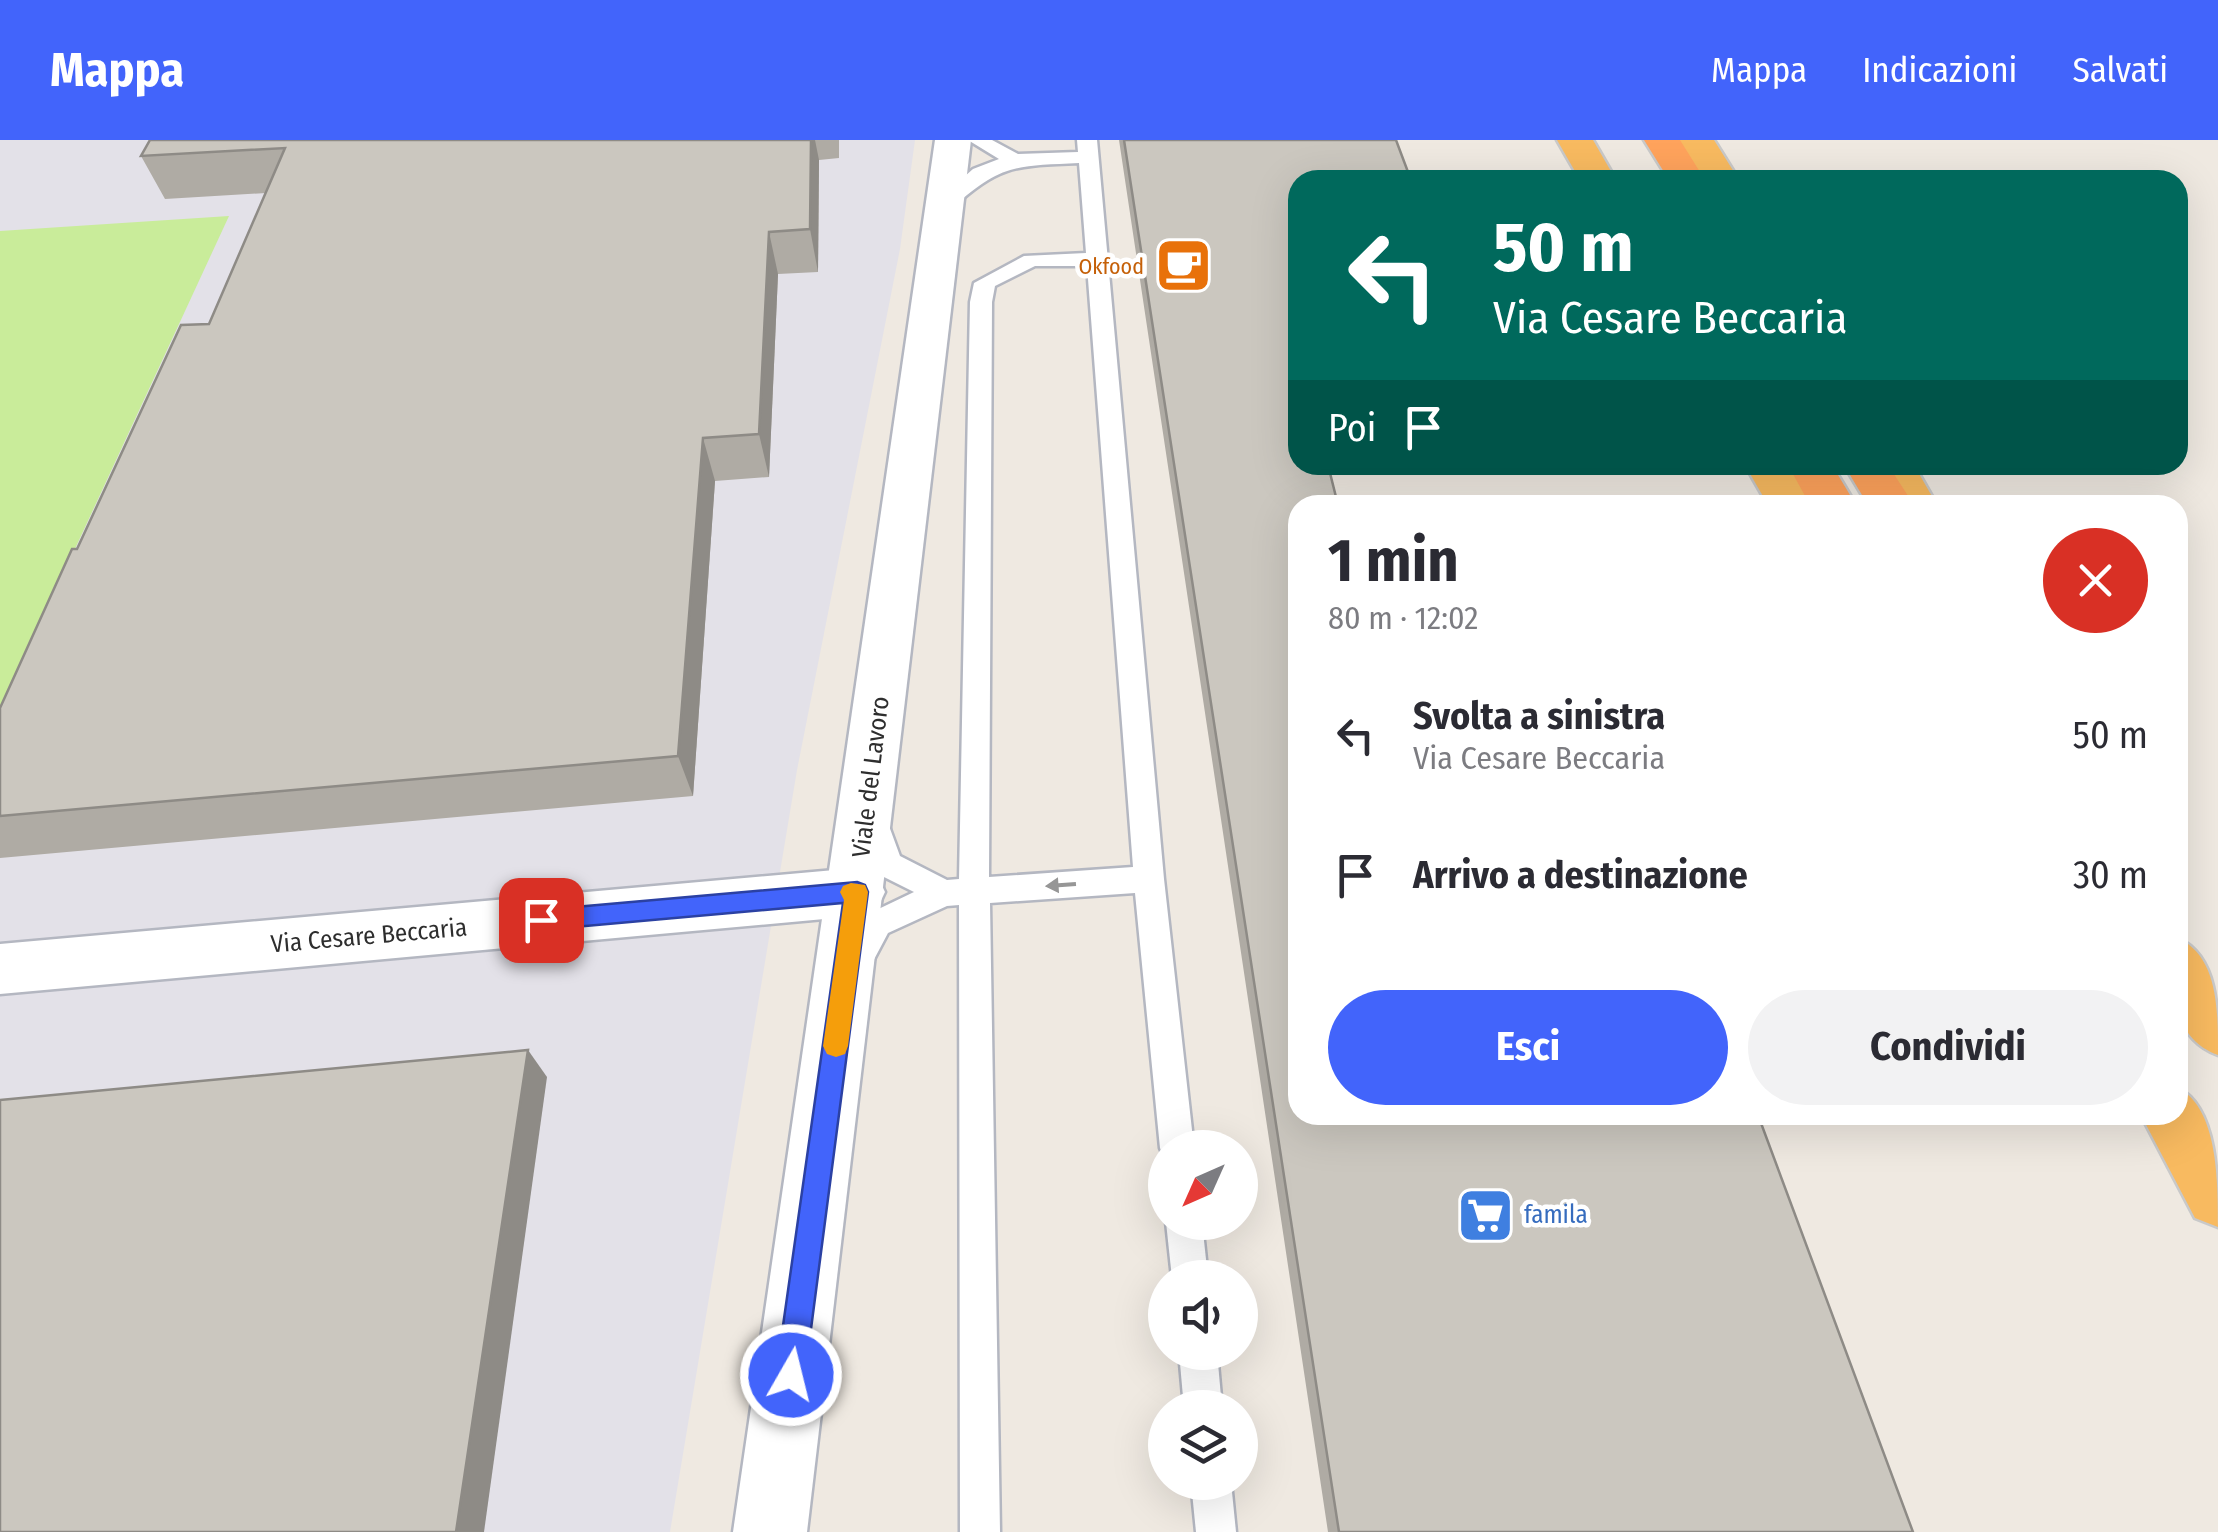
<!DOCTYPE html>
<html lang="it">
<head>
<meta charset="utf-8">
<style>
  body { margin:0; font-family:"Fira Sans Condensed",sans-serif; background:#f2f2f3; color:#2b2b33; height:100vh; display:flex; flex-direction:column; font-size:38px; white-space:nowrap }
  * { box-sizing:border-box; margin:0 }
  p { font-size:32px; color:#7c7c81 }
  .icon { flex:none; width:55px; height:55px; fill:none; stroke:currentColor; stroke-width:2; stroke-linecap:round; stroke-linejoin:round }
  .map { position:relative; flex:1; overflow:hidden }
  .drawer { position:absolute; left:1288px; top:355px; width:900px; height:630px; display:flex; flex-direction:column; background:#fff; border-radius:30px; box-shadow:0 10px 40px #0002 }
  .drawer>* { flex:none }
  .banner { position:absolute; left:1288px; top:30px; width:900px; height:305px; border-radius:30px; box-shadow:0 10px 40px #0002; background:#00695c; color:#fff; overflow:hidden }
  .needle { width:65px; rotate:225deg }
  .tools { position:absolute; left:1148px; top:990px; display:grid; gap:20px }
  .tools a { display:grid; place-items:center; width:110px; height:110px; border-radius:50%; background:#fff; box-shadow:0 10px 40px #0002; font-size:50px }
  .pin { position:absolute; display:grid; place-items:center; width:85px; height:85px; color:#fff; margin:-42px; border-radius:20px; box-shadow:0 5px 15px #0006 }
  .me { position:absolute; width:110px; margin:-55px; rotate:8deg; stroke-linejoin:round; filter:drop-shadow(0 0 8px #0008) }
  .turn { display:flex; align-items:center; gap:35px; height:210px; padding:0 40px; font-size:45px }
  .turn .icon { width:130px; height:130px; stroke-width:2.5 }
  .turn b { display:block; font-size:70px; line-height:85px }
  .then { display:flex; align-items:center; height:95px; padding:0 40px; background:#0003; gap:20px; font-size:38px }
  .round { display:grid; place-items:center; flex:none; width:105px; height:105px; border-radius:52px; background:#f2f2f3 }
  .summary { display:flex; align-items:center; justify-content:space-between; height:170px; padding:0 40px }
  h1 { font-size:60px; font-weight:700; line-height:75px }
  .action { display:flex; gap:20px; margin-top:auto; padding:20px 40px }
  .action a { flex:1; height:115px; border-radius:60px; background:#4264fb; color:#fff; font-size:40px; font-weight:700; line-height:115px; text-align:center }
  .action a+a { background:#f2f2f3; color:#2b2b33 }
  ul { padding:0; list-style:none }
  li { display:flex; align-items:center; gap:30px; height:140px; padding:0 40px }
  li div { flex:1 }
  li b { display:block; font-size:38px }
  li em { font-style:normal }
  header { display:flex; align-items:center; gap:60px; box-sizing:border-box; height:140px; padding:0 50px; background:#4264fb; color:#fff }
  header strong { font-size:48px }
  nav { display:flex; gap:55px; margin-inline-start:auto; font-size:35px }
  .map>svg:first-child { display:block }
</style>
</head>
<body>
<header>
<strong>Mappa</strong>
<nav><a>Mappa</a><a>Indicazioni</a><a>Salvati</a></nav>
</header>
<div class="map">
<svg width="2218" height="1392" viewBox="0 0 2218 1392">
  <rect width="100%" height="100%" fill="#efe9e1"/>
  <!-- industrial -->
  <path fill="#e3e1e8" d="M0 0H915L900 109 797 630 670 1392H0Z"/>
  <!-- pitch -->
  <path fill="#c9ec9a" d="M229 76 0 571V91Z"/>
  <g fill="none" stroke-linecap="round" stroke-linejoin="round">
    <defs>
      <g id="service">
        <path d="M968 0H992L1018 14 1078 12 1077 0H1097L1164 739 1194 1008H1165V1020L1160 1008 1135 753 990 763 1000 1392H960L959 765 947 766 888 793 870 827 859 831 848 827 843 817 866 775 914 752 876 733 859 683 863 675 874 671 885 675 900 716 947 740 959 739 970 162 974 143 1024 116 1086 113 1079 23C1015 26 1001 24 952 68H938V60L973 29 999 19ZM1035 126H1087L1133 727 989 737 992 162 995 146Z"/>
        <path d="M1166 1082H1202L1208 1138H1172Z"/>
        <path d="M1179 1212H1217L1222 1268H1184Z"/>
        <path d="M1191 1342H1231L1236 1392H1196Z"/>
      </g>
      <path id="minor" d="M857 728 877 735 885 752 877 769 857 776 0 854V804Z"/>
      <path id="tertiary" d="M935 0H971L807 1392H733Z"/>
      <g id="trunk">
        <path d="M1557 0H1593L1616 40H1580Z"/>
        <path d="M1678 0H1714L1739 40H1703Z"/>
        <path d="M1745 325H1789L1814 365H1768Z"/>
        <path d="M1870 325H1914L1937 365H1891Z"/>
        <path d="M2178 798C2218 817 2218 868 2218 915 2167 896 2175 844 2178 798Z"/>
        <path d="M2178 948C2218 968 2218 1041 2218 1087L2195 1078 2141 975H2178Z"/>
      </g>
      <g id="motorway">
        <path d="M1644 0H1680L1705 40H1669Z"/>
        <path d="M1788 325H1832L1856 365H1810Z"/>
        <path d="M1844 325H1888L1914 365H1868Z"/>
      </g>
    </defs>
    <!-- service casing -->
    <use href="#service" stroke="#b4b7c1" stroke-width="5"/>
    <!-- minor casing -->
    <use href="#minor" stroke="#b4b7c1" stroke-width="5"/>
    <!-- tertiary casing -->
    <use href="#tertiary" stroke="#b4b7c1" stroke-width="5"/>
    <!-- trunk casing -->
    <use href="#trunk" stroke="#c9c9c9" stroke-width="5"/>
    <!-- motorway casing -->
    <use href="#motorway" stroke="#c9c9c9" stroke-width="5"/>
    <!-- service -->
    <use href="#service" fill="#fff" fill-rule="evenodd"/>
    <!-- minor -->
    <use href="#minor" fill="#fff" fill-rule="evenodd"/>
    <!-- tertiary -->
    <use href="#tertiary" fill="#fff" fill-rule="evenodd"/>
    <!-- trunk -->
    <use href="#trunk" fill="#f8ba60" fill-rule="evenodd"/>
    <!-- motorway -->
    <use href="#motorway" fill="#ffa35c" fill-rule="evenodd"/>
  </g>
  <!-- wall -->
  <g fill="#afaba4">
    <path d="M150 0H839V18L819 20 818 132 778 134 769 337 715 341 693 656 0 718V568L77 409 209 184 266 53 165 59 141 16Z"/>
    <path d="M1119 0H1396L1298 40V365L1913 1392H1328Z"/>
  </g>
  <!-- shaded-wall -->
  <g fill="#8e8b86">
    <path d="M811 0H815L819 20 818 132 810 89Z"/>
    <path d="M769 92 778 134 769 337 759 294Z"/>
    <path d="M703 298 715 341 693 656 678 616Z"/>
    <path d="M528 910 547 937 484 1392H456Z"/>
  </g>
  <!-- building -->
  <g fill="#cbc7bf" stroke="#8e8b86" stroke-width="2.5">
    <path d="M150 0H811L810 89 769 92 759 294 703 298 678 616 0 676V568L72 409H77L181 185 209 184 285 8 141 16Z"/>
    <path d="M1124 0H1396L1411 40H1298V325H1328L1338 365H1298V975H1758L1913 1392H1339Z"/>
    <path d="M528 910 456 1392H0V960Z"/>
  </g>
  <!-- one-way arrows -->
  <defs><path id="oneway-solid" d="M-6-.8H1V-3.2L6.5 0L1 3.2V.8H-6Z" transform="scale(2.5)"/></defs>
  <use fill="#969696" href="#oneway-solid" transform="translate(1061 745) rotate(176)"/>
  <!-- route -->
  <path fill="#4264fb" stroke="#2b41a3" stroke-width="2.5" d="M857 742 865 745 868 752 805 1235 801 1246 791 1250 780 1246 776 1235 843 763 541 790 533 787 529 780 533 773 541 770Z"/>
  <!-- slow -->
  <path fill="#f59e0b" d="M851 743 865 745 868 752 848 906 845 914 836 917 827 914 823 906 844 760 840 752 843 746Z"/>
  <!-- icons -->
  <defs>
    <symbol id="cafe-square" viewBox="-11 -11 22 22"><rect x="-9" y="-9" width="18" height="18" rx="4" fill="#e8710a" stroke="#fff"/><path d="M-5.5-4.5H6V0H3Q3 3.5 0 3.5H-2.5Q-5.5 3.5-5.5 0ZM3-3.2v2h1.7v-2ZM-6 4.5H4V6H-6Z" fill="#fff"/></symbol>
    <symbol id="supermarket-square" viewBox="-11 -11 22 22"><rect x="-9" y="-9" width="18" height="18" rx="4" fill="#3f7fe0" stroke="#fff"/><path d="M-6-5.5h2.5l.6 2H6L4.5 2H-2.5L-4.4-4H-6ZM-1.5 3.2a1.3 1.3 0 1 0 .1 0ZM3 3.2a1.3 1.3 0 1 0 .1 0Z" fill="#fff"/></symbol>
  </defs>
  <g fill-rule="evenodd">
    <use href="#cafe-square" x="1152" y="94" width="63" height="63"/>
    <use href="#supermarket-square" x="1454" y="1044" width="63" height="63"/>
  </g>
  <g text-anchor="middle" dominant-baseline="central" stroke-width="9" stroke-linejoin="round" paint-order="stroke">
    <!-- far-food labels -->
    <g font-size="22" fill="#c56008" stroke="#fff" text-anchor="end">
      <text x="1144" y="126">Okfood</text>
    </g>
    <!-- street labels -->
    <g font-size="25" fill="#2e2e2e" stroke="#fff">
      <text transform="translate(871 637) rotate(-83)">Viale del Lavoro</text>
      <text transform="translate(369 796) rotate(-5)">Via Cesare Beccaria</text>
    </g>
    <!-- shop labels -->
    <g font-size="25" fill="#366cbe" stroke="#fff" text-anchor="start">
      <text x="1524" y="1075">famila</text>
    </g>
  </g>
</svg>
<div class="tools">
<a><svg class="needle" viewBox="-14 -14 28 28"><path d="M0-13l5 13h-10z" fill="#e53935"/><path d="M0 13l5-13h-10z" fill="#7c7c81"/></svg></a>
<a><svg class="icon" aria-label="sound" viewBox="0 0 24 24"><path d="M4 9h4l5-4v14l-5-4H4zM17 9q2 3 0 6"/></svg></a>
<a><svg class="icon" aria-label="layers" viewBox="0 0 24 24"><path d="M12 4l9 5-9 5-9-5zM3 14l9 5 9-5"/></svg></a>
</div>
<div class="pin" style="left:541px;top:780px;background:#d93025"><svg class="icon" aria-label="arrive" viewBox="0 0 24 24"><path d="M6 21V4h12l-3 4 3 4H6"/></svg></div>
<svg class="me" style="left:791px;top:1235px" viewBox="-20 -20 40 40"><circle r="17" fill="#4264fb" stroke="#fff" stroke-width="3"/><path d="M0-11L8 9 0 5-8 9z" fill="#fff"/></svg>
<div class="banner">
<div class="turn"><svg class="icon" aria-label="left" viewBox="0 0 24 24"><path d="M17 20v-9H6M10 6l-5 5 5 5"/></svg><div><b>50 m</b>Via Cesare Beccaria</div></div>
<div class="then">Poi<svg class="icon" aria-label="arrive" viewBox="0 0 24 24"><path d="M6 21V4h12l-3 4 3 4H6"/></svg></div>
</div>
<section class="drawer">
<div class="summary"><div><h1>1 min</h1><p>80 m · 12:02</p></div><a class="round" style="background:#d93025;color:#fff"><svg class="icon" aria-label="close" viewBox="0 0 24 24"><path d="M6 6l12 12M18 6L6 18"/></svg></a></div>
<ul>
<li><svg class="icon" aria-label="left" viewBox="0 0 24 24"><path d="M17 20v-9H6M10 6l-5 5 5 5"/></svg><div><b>Svolta a sinistra</b><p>Via Cesare Beccaria</p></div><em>50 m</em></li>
<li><svg class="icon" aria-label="arrive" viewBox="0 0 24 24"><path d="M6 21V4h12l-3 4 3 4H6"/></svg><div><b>Arrivo a destinazione</b></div><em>30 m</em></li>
</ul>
<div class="action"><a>Esci</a><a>Condividi</a></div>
</section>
</div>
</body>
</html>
